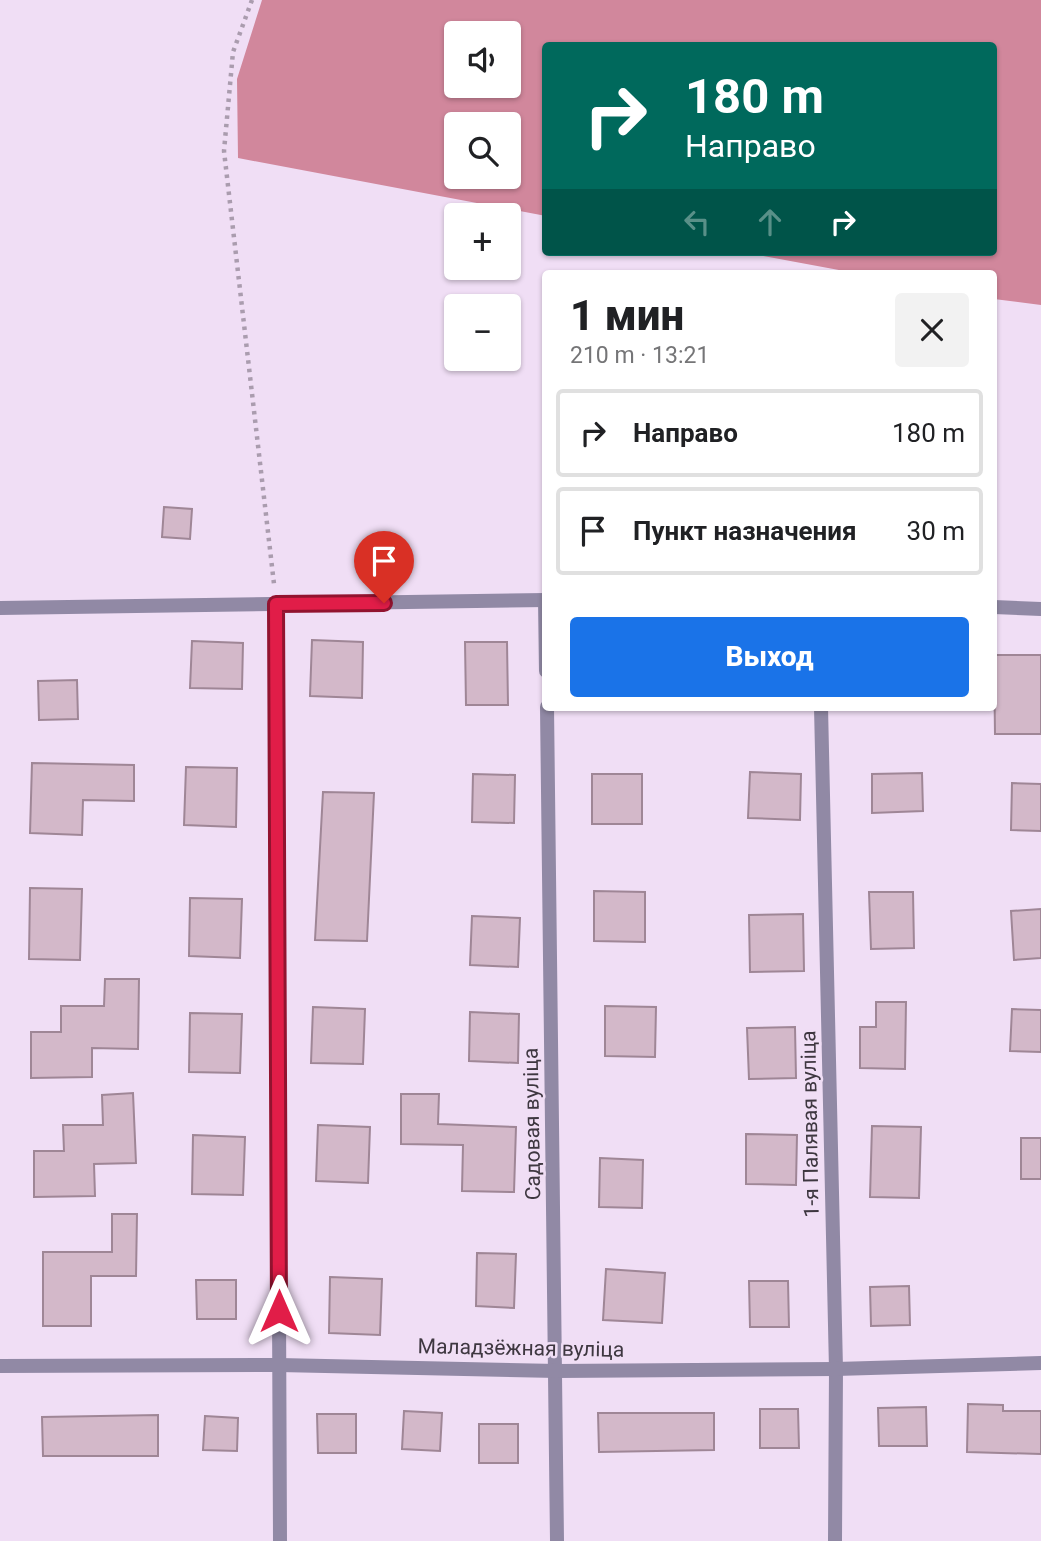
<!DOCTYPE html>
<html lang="ru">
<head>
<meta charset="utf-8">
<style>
  body { margin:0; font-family:Roboto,sans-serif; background:#f2f2f2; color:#202124; height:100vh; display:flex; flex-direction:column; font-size:26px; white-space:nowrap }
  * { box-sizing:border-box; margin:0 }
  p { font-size:23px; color:#757577 }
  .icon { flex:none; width:38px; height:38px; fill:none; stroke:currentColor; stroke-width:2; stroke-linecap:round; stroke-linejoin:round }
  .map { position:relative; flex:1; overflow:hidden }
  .sheet { position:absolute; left:542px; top:270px; width:455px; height:441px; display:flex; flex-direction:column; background:#fff; border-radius:7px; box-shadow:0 2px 5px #0004 }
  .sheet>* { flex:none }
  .guide { position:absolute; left:542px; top:42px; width:455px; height:214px; border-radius:7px; box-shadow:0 2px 5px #0004; background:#00695c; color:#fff; overflow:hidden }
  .fabs { position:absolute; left:444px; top:21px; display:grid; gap:14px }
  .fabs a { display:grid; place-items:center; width:77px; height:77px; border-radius:7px; background:#fff; box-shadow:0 2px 5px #0004; font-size:35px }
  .pin { position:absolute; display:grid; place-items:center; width:60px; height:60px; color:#fff; margin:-72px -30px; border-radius:50% 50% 50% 0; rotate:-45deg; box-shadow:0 0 7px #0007 }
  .pin .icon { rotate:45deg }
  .me { position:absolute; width:77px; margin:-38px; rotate:0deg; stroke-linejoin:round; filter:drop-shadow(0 0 5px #0008) }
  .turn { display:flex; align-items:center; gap:24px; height:147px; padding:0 28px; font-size:32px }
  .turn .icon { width:91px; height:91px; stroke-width:2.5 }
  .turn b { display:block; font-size:49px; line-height:60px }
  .lanes { display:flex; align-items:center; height:66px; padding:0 28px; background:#0003; justify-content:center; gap:35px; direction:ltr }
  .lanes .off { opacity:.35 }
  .round { display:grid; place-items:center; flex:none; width:74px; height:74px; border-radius:7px; background:#f2f2f2 }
  .head { display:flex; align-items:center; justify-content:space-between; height:119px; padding:0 28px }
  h1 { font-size:42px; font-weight:800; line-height:52px }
  .action { display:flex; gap:14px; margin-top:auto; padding:14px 28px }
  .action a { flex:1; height:80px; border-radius:7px; background:#1a73e8; color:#fff; font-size:28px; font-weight:800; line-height:80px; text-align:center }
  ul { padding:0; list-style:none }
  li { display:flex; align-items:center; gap:21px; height:88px; margin:0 14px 10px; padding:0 14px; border:4px solid #e0e0e0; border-radius:7px }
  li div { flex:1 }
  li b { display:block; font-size:26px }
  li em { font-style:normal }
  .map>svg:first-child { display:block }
</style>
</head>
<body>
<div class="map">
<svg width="1041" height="1541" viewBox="0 0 1041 1541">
  <rect width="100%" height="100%" fill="#f0def5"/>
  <!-- forest -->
  <path fill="#d1879c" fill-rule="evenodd" d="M262 0H1041V305L994 299V273H855L742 252H994V46H546V216L238 158 237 79ZM457 33H509V86H457ZM457 124H509V177H457Z"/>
  <!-- building -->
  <g fill="#d3b8c9" stroke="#9f8696" stroke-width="2">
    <path d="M164 507 192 509 190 539 162 537Z"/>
    <path d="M312 640 363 642 362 698 310 696Z"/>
    <path d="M192 641 243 643 242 689 190 688Z"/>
    <path d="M465 642H507L508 705H466Z"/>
    <path d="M994 655H1041V734H995Z"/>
    <path d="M77 680 78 719 39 720 38 681Z"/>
    <path d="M32 763 134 765V801L83 800 82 835 30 833Z"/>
    <path d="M186 767 237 768 236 827 184 825Z"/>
    <path d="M750 772 801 774 800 820 748 818Z"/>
    <path d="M922 773 923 811 872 813V774Z"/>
    <path d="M473 774 515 775 514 823 472 822Z"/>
    <rect x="592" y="774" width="50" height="50"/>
    <path d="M1012 783 1041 784V831L1011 830Z"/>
    <path d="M323 792 374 793 367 941 315 940Z"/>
    <path d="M30 888 82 889 80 960 29 959Z"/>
    <path d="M594 891 645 892V942L594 941Z"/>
    <path d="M869 892H913L914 948 871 949Z"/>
    <path d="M190 898 242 899 240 958 189 956Z"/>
    <path d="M1041 909V958L1014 960 1011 911Z"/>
    <path d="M803 914 804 971 750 972 749 915Z"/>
    <path d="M472 916 520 918 518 967 470 965Z"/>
    <path d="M105 979H139L138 1049 92 1048V1077L31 1078V1032H61V1006H104Z"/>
    <path d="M876 1002H906L905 1069 860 1068V1027H876Z"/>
    <path d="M605 1006 656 1007 655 1057 605 1056Z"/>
    <path d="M313 1007 365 1009 363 1064 311 1063Z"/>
    <path d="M1012 1009 1041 1010V1052L1010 1051Z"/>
    <path d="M470 1012 519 1014 518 1063 469 1061Z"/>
    <path d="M190 1013 242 1014 240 1073 189 1072Z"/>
    <path d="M795 1027 796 1078 749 1079 747 1028Z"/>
    <path d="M133 1093 136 1163 94 1164 95 1196 34 1197V1151H64L63 1125H103L102 1095Z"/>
    <path d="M401 1094H439L438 1124 516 1127 514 1192 462 1191 463 1145 401 1144Z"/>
    <path d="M318 1125 370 1127 368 1183 316 1181Z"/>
    <path d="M872 1126 921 1127 919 1198 870 1197Z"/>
    <path d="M746 1134 797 1135 796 1185 746 1184Z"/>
    <path d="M193 1135 245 1137 243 1195 192 1194Z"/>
    <rect x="1021" y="1138" width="20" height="41"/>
    <path d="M600 1158 643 1160 642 1208 599 1207Z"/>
    <path d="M112 1214H137L136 1276H91V1326H43V1252H112Z"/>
    <path d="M477 1253 516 1254 514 1308 476 1306Z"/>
    <path d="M606 1269 665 1273 662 1323 603 1320Z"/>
    <path d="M330 1277 382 1279 380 1335 329 1333Z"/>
    <path d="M196 1280H236V1319H197Z"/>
    <path d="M749 1281H788L789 1327H750Z"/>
    <path d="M909 1286 910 1325 871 1326 870 1287Z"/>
    <path d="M968 1404 1003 1405V1411H1041V1454L967 1452Z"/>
    <path d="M926 1407 927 1446H879L878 1408Z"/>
    <path d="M760 1409H798L799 1448H760Z"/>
    <path d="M404 1411 442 1413 440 1451 402 1449Z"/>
    <path d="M598 1413H714V1450L599 1452Z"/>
    <path d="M317 1414H356V1453H318Z"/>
    <path d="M158 1415V1456H43L42 1417Z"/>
    <path d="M205 1416 238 1418 237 1451 203 1450Z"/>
    <rect x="479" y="1424" width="39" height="39"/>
  </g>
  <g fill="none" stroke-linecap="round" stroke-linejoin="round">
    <!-- path -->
    <path stroke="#aa9cae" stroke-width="4.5" stroke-dasharray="3.5 5" stroke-linecap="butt" d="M252 0 233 52 224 151 274 584"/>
    <!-- minor -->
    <g stroke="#9189a5" stroke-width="14">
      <path d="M545 600 546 671"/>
      <path d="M276 604 280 1541"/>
      <path d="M994 607 1041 609"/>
      <path d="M0 608 546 600"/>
      <path d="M547 707 557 1541"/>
      <path d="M821 707 836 1369 835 1541"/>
      <path d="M0 1366 279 1365 557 1371 836 1369 1041 1363"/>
    </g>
  </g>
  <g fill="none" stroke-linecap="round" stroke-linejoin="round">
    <defs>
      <path id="route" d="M279 1311 276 604 384 603"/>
    </defs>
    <!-- route casing -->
    <use href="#route" stroke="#92132f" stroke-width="18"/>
    <!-- route -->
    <use href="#route" stroke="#e11d48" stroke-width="12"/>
  </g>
  <g text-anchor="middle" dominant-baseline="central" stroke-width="5" stroke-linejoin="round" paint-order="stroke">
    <!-- street labels -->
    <g font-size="21" fill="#3e3740" stroke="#f0def5">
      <text transform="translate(532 1124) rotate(-91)">Садовая вуліца</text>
      <text transform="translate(810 1124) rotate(-91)">1-я Палявая вуліца</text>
      <text transform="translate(521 1348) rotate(1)">Маладзёжная вуліца</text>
    </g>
  </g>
</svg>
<div class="fabs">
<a><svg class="icon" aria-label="sound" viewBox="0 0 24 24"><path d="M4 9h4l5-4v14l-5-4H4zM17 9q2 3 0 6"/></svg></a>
<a><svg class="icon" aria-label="search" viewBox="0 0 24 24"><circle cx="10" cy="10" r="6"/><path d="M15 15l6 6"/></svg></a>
<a>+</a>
<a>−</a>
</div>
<div class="pin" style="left:384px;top:603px;background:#d93025"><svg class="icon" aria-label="arrive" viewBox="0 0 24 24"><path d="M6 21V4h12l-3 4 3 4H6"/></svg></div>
<svg class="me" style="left:279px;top:1311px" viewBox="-20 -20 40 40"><path d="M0-17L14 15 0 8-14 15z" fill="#e11d48" stroke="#fff" stroke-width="4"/></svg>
<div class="guide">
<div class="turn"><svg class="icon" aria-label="right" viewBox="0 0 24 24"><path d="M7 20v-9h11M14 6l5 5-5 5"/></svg><div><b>180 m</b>Направо</div></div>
<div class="lanes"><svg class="icon off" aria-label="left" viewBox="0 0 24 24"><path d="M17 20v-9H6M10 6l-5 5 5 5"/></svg><svg class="icon off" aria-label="ahead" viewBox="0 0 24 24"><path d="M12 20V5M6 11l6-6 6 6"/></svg><svg class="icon" aria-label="right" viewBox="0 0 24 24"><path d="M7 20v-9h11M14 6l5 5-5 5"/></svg></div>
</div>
<section class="sheet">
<div class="head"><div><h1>1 мин</h1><p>210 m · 13:21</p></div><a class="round"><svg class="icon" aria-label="close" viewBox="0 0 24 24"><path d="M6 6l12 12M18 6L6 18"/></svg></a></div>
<ul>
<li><svg class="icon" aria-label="right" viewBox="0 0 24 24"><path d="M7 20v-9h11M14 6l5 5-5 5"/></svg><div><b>Направо</b></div><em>180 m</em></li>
<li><svg class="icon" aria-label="arrive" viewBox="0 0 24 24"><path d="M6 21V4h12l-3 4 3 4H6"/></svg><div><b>Пункт назначения</b></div><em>30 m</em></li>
</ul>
<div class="action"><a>Выход</a></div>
</section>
</div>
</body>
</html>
